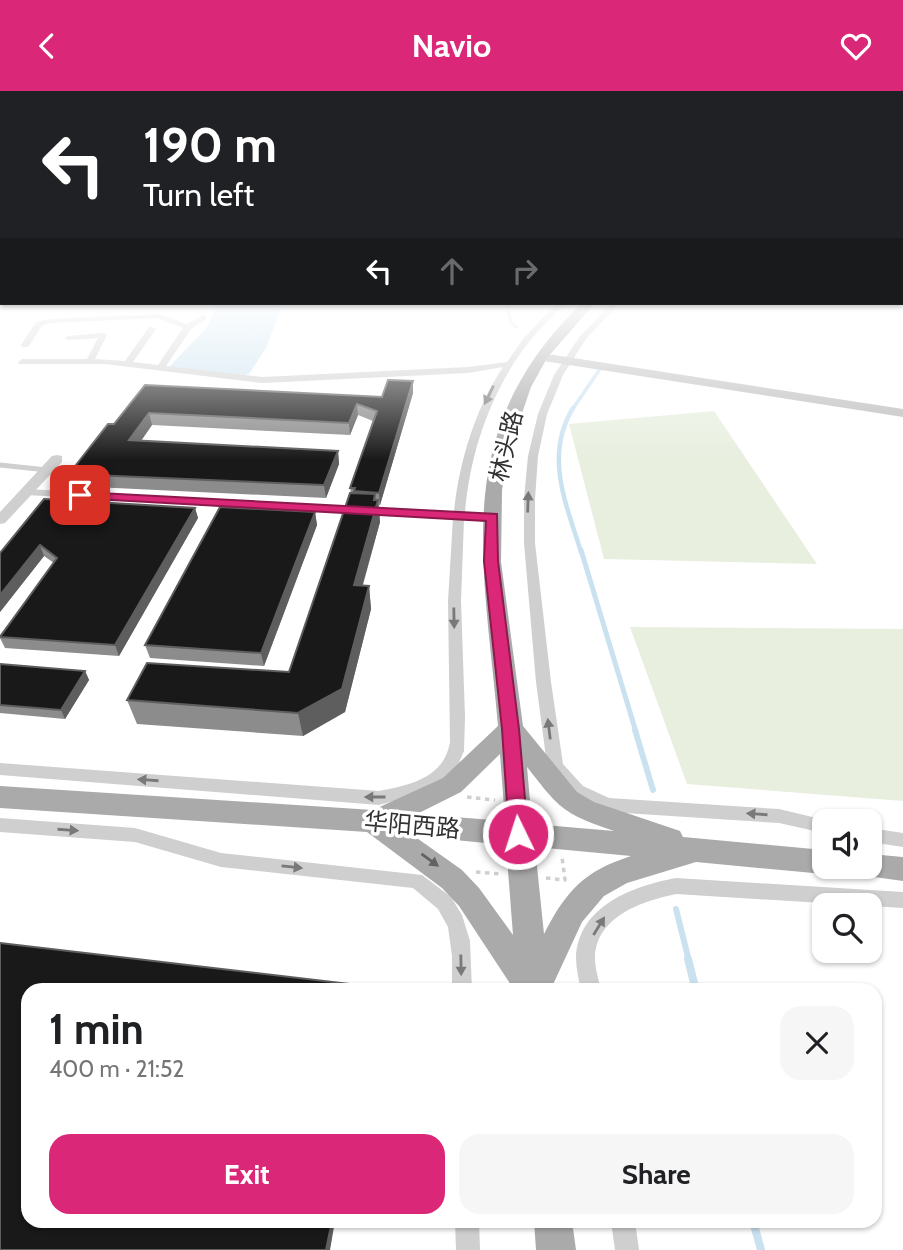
<!DOCTYPE html>
<html lang="en">
<head>
<meta charset="utf-8">
<style>
  body { margin:0; font-family:Cabin,"Noto Sans SC",sans-serif; background:#f6f6f6; color:#202124; height:100vh; display:flex; flex-direction:column; font-size:26px; white-space:nowrap }
  * { box-sizing:border-box; margin:0 }
  p { font-size:23px; color:#757577 }
  .icon { flex:none; width:38px; height:38px; fill:none; stroke:currentColor; stroke-width:2; stroke-linecap:round; stroke-linejoin:round }
  .map { position:relative; flex:1; overflow:hidden }
  .side { position:absolute; left:21px; top:892px; width:861px; height:245px; display:flex; flex-direction:column; background:#fff; border-radius:21px; box-shadow:0 2px 5px #0004 }
  .side>* { flex:none }
  .hud { position:absolute; left:0px; top:0px; width:903px; height:214px; box-shadow:0 2px 5px #0004; background:#202124; color:#fff; overflow:hidden }
  .tools { position:absolute; left:812px; top:718px; display:grid; gap:14px }
  .tools a { display:grid; place-items:center; width:70px; height:70px; border-radius:14px; background:#fff; box-shadow:0 2px 5px #0004; font-size:35px }
  .pin { position:absolute; display:grid; place-items:center; width:60px; height:60px; color:#fff; margin:-30px; border-radius:14px; box-shadow:0 4px 10px #0006 }
  .me { position:absolute; width:77px; margin:-38px; rotate:356deg; stroke-linejoin:round; filter:drop-shadow(0 0 5px #0008) }
  .turn { display:flex; align-items:center; gap:24px; height:147px; padding:0 28px; font-size:32px }
  .turn .icon { width:91px; height:91px; stroke-width:2.5 }
  .turn b { display:block; font-size:49px; line-height:60px }
  .lanes { display:flex; align-items:center; height:66px; padding:0 28px; background:#0003; justify-content:center; gap:35px; direction:ltr }
  .lanes .off { opacity:.35 }
  .round { display:grid; place-items:center; flex:none; width:74px; height:74px; border-radius:21px; background:#f6f6f6 }
  .overview { display:flex; align-items:center; justify-content:space-between; height:119px; padding:0 28px }
  h1 { font-size:42px; font-weight:700; line-height:52px }
  .button { display:flex; gap:14px; margin-top:auto; padding:14px 28px }
  .button a { flex:1; height:80px; border-radius:21px; background:#db2777; color:#fff; font-size:28px; font-weight:700; line-height:80px; text-align:center }
  .button a+a { background:#f6f6f6; color:#202124 }
  header { display:flex; justify-content:space-between; align-items:center; height:91px; padding:0 28px; background:#db2777; color:#fff; font-size:32px; font-weight:700 }
  .map>svg:first-child { display:block }
</style>
</head>
<body>
<header><svg class="icon" aria-label="back" viewBox="0 0 24 24"><path d="M15 5l-7 7 7 7"/></svg>Navio<svg class="icon" aria-label="heart" viewBox="0 0 24 24"><path d="M12 20l-8-8c-3-5 5-10 8-4 3-6 11-1 8 4z"/></svg></header>
<div class="map">
<svg width="903" height="1159" viewBox="0 0 903 1159">
  <rect width="100%" height="100%" fill="#fff"/>
  <!-- green -->
  <g fill="#e8efdf">
    <path d="M714 320 817 473 604 468 569 333Z"/>
    <path d="M630 536 903 538V710L687 693Z"/>
  </g>
  <!-- water -->
  <path fill="#cae2f0" d="M217 212H283L266 257 249 283 235 286 169 276 208 235Z"/>
  <g fill="none" stroke-linecap="round" stroke-linejoin="round">
    <!-- stream-far4 -->
    <g stroke="#cae2f0" stroke-width="3.5">
      <path d="M506 212 511 231 516 236"/>
      <path d="M572 319 600 278"/>
    </g>
    <!-- stream-far3 -->
    <path stroke="#cae2f0" stroke-width="4.5" d="M573 317C544 365 566 412 581 461"/>
    <!-- stream-far2 -->
    <path stroke="#cae2f0" stroke-width="5" d="M581 459 636 641"/>
    <!-- stream-far1 -->
    <g stroke="#cae2f0" stroke-width="6">
      <path d="M635 639 653 699"/>
      <path d="M676 818 689 870"/>
    </g>
    <!-- stream -->
    <g stroke="#cae2f0" stroke-width="8">
      <path d="M688 868 696 900"/>
      <path d="M753 1130 761 1159"/>
    </g>
    <!-- path -->
    <g stroke="#cfcfcf" stroke-width="3.5" stroke-dasharray="4.5 4.5" stroke-linecap="butt">
      <path d="M467 706 495 709"/>
      <path d="M476 781 501 783"/>
      <path d="M546 787 565 789 562 766"/>
    </g>
    <!-- service -->
    <path stroke="#cfcfcf" stroke-width="5" d="M0 374 47 379"/>
    <!-- minor -->
    <g fill="#cfcfcf" fill-rule="evenodd">
      <path d="M557 212H565C553 226 539 238 528 252 491 300 470 361 465 421L492 423 498 426 492 429 464 428 461 510 465 626 464 660 457 676 441 693 420 703 379 714 0 684V672L379 700C410 694 444 687 450 651L448 510 453 427 26 404 21 401 26 398 454 421C459 371 475 318 503 276L468 282 262 292 105 273H19L18 271 22 268H87L98 247 68 249 64 247 68 245 103 242 107 244 95 268 125 270 149 236H152L156 238 133 271 158 274 183 237 158 227 50 232 42 235 28 256H22L21 254 36 231 49 228 159 223 187 233 203 224H206V228L191 238 166 275 262 286 468 276 507 271 523 248Z"/>
      <path d="M612 212H620L586 248 563 284 547 323 538 365 535 408V452L551 591 563 673 583 695 609 707 779 718 829 730H824V742L779 732 609 721 572 704 559 693 547 674 536 591 524 452V408L528 365 538 323 554 284 580 245Z"/>
      <path d="M0 727 135 737 221 762 422 784 451 806 462 824 470 850 472 900H452V865L448 836 438 818 413 797 221 776 135 751 0 741Z"/>
      <path d="M870 737 903 742V756L870 751Z"/>
      <path d="M676 787 903 801V817L676 803C643 810 596 825 595 867 595 878 599 889 601 900H581C579 889 576 878 576 867 578 815 633 795 676 787Z"/>
      <path d="M455 1130H479L480 1159H456Z"/>
      <path d="M611 1130H635L639 1159H615Z"/>
    </g>
    <!-- tertiary -->
    <path fill="#cfcfcf" fill-rule="evenodd" d="M57 364 62 365V371L5 432 0 433V421L52 365Z"/>
    <!-- secondary -->
    <path fill="#bcbcbc" fill-rule="evenodd" d="M541 262 903 318V326L537 269 535 266Z"/>
    <!-- primary -->
    <g fill="#aaa" fill-rule="evenodd">
      <path d="M582 212H595L547 267 531 296 508 363 502 399 501 471 523 635 577 701 594 711 680 740 683 746 824 759V775H836L834 780 824 783 696 771 627 792 604 805 582 831 550 900H515L459 815 442 797 367 741 0 717V695L373 719 443 687 498 635C484 470 448 341 582 212ZM500 663 505 730 417 723 461 701ZM527 676C560 718 562 722 614 740L532 733ZM414 745 506 754 513 844 479 797 462 779ZM535 756 631 765C584 780 566 800 544 843Z"/>
      <path d="M870 763 903 766V790L860 784 856 775H870Z"/>
      <path d="M534 1130H572L576 1159H536Z"/>
    </g>
  </g>
  <!-- wall -->
  <g fill="#8c8c8c">
    <path d="M413 290V302L380 414H379L380 431 363 494 369 495 371 518 345 621 303 645 137 633 127 609 289 581 351 402 350 397 373 330 358 324 350 344 152 334 141 350 338 360 339 373 326 407 73 395 69 383 114 333 145 294 382 306Z"/>
    <path d="M195 417 198 427 119 565 5 557 0 547V544L54 472 44 465 0 521V462Z"/>
    <path d="M315 421 317 434 264 575 150 567 145 554Z"/>
    <path d="M0 573 85 580 89 589 65 628 0 622Z"/>
  </g>
  <!-- shaded-wall -->
  <g fill="#5e5e5e">
    <path d="M413 290V302L380 414 379 402Z"/>
    <path d="M357 313 358 324 350 344 349 332Z"/>
    <path d="M149 322 152 334 133 361 129 349Z"/>
    <path d="M338 360 339 373 326 407 324 394Z"/>
    <path d="M375 403 376 416 378 409 380 431 356 517 354 494Z"/>
    <path d="M195 417 198 427 119 565 115 554Z"/>
    <path d="M315 421 317 434 264 575 261 562Z"/>
    <path d="M40 454 44 465 0 521V504Z"/>
    <path d="M369 495 371 518 345 621 303 645 298 622Z"/>
    <path d="M85 580 89 589 65 628 61 619Z"/>
    <path d="M332 1130H335L330 1159H326Z"/>
  </g>
  <!-- building -->
  <g fill="#191919" stroke="#5e5e5e" stroke-width="2">
    <path d="M388 289 413 290 379 402 354 400 355 397H350L377 320 357 313 349 332 149 322 129 349 338 360 324 394 69 383 108 333H114L145 294 382 306Z"/>
    <path d="M350 402 375 403 374 409H378L354 494 369 495 342 598 298 622 127 609 147 572 289 581Z"/>
    <path d="M44 408 195 417 115 554 0 546 57 467 40 454 0 504V462Z"/>
    <path d="M220 416 315 421 261 562 145 554Z"/>
    <path d="M0 573 85 580 61 619 0 614Z"/>
    <path d="M0 852 376 896 375 900H28V1130H332L326 1159H0Z"/>
  </g>
  <!-- one-way arrows -->
  <defs><path id="oneway-solid" d="M-6-.8H1V-3.2L6.5 0L1 3.2V.8H-6Z" transform="scale(1.75)"/></defs>
  <g fill="#797979">
    <use href="#oneway-solid" transform="translate(489 304) rotate(116)"/>
    <use href="#oneway-solid" transform="translate(528 411) rotate(-88)"/>
    <use href="#oneway-solid" transform="translate(454 527) rotate(89)"/>
    <use href="#oneway-solid" transform="translate(549 638) rotate(-97)"/>
    <use href="#oneway-solid" transform="translate(148 689) rotate(-176)"/>
    <use href="#oneway-solid" transform="translate(375 706) rotate(180)"/>
    <use href="#oneway-solid" transform="translate(757 723) rotate(-176)"/>
    <use href="#oneway-solid" transform="translate(68 739) rotate(4)"/>
    <use href="#oneway-solid" transform="translate(292 776) rotate(6)"/>
    <use href="#oneway-solid" transform="translate(599 835) rotate(-58)"/>
    <use href="#oneway-solid" transform="translate(461 874) rotate(89)"/>
  </g>
  <use fill="#626262" href="#oneway-solid" transform="translate(430 769) rotate(36)"/>
  <!-- sky -->
  <linearGradient id="sky" x2="0" y2="1"><stop stop-color="#9cc6eb"/><stop offset="0.56" stop-color="#fff"/><stop offset="1" stop-color="#fff" stop-opacity="0"/></linearGradient>
  <rect width="903" height="369" fill="url(#sky)"/>
  <!-- route -->
  <path fill="#db2777" stroke="#8e194d" stroke-width="2" d="M80 401 497 423 498 470 519 638 528 743 525 749H511L509 743 502 638 484 470 486 430 76 407 74 404Z"/>
  <g text-anchor="middle" dominant-baseline="central" stroke-width="7" stroke-linejoin="round" paint-order="stroke">
    <!-- street labels -->
    <g font-size="24" fill="#323232" stroke="#fff">
      <text transform="translate(506 355) rotate(-77)">林头路</text>
      <text transform="translate(412 734) rotate(5)">华阳西路</text>
    </g>
  </g>
</svg>
<div class="tools">
<a><svg class="icon" aria-label="sound" viewBox="0 0 24 24"><path d="M4 9h4l5-4v14l-5-4H4zM17 9q2 3 0 6"/></svg></a>
<a><svg class="icon" aria-label="search" viewBox="0 0 24 24"><circle cx="10" cy="10" r="6"/><path d="M15 15l6 6"/></svg></a>
</div>
<div class="pin" style="left:80px;top:404px;background:#d93025"><svg class="icon" aria-label="arrive" viewBox="0 0 24 24"><path d="M6 21V4h12l-3 4 3 4H6"/></svg></div>
<svg class="me" style="left:518px;top:743px" viewBox="-20 -20 40 40"><circle r="17" fill="#db2777" stroke="#fff" stroke-width="3"/><path d="M0-11L8 9 0 5-8 9z" fill="#fff"/></svg>
<div class="hud">
<div class="turn"><svg class="icon" aria-label="left" viewBox="0 0 24 24"><path d="M17 20v-9H6M10 6l-5 5 5 5"/></svg><div><b>190 m</b>Turn left</div></div>
<div class="lanes"><svg class="icon" aria-label="left" viewBox="0 0 24 24"><path d="M17 20v-9H6M10 6l-5 5 5 5"/></svg><svg class="icon off" aria-label="ahead" viewBox="0 0 24 24"><path d="M12 20V5M6 11l6-6 6 6"/></svg><svg class="icon off" aria-label="right" viewBox="0 0 24 24"><path d="M7 20v-9h11M14 6l5 5-5 5"/></svg></div>
</div>
<section class="side">
<div class="overview"><div><h1>1 min</h1><p>400 m · 21:52</p></div><a class="round"><svg class="icon" aria-label="close" viewBox="0 0 24 24"><path d="M6 6l12 12M18 6L6 18"/></svg></a></div>
<div class="button"><a>Exit</a><a>Share</a></div>
</section>
</div>
</body>
</html>
